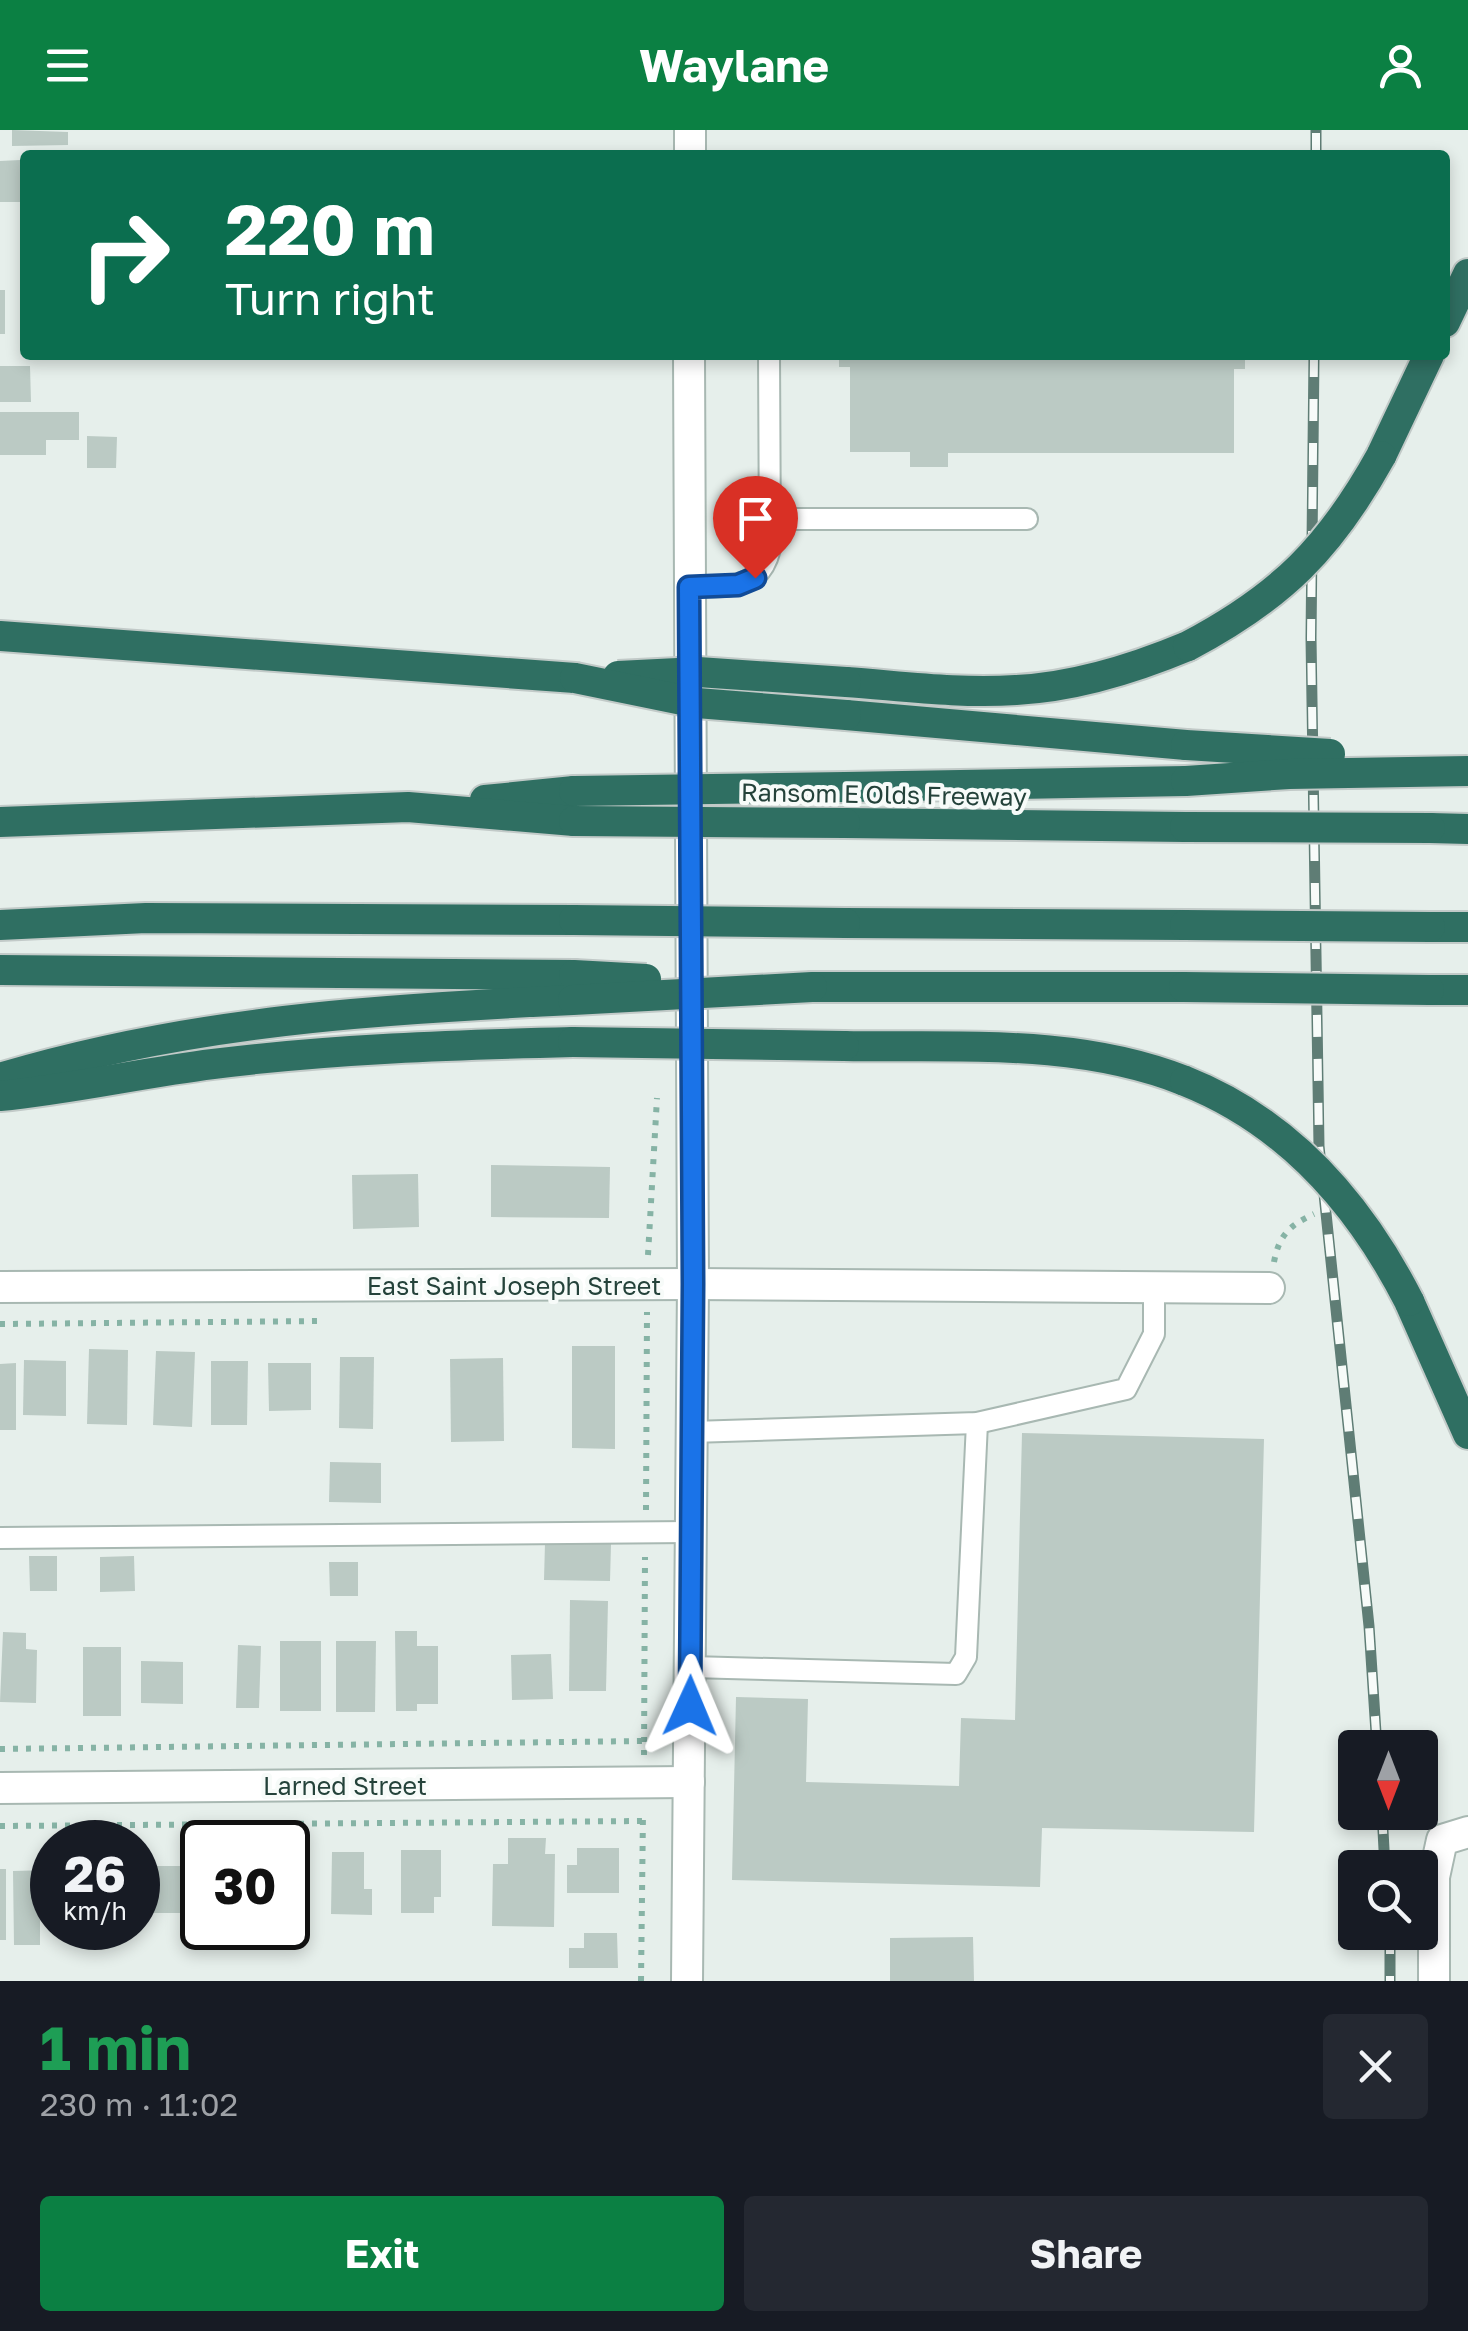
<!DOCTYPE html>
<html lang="en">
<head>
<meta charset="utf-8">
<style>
  body { margin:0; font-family:"Golos Text",sans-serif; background:#242831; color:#f1f3f6; height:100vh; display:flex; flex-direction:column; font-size:38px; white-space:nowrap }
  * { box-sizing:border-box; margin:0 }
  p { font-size:32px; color:#9ea1a6 }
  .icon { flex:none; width:55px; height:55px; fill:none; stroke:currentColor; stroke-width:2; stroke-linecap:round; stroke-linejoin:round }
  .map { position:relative; height:1851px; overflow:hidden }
  .panel { display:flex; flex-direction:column; background:#171b24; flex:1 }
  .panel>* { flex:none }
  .banner { position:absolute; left:20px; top:20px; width:1430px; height:210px; border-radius:10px; box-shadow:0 5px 15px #0003; background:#0b6e4f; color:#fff; overflow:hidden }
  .needle { width:65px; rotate:180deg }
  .fabs { position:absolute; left:1338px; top:1600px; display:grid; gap:20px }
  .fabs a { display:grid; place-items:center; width:100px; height:100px; border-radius:10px; background:#171b24; box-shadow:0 5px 15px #0003; font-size:50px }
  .speed { position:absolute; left:30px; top:1690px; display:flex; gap:20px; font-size:50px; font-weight:700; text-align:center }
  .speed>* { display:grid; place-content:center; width:130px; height:130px; border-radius:50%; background:#171b24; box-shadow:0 5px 15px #0003; line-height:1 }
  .speed small { font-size:25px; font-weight:400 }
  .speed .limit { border:5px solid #111; border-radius:15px; background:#fff; color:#111 }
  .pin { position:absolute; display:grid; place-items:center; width:85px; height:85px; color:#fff; margin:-102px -42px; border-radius:50% 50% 50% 0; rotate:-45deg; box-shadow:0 0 10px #0007 }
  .pin .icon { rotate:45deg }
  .me { position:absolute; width:110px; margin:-55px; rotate:1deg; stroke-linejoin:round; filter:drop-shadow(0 0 8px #0008) }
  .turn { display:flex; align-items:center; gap:35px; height:210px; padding:0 40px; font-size:45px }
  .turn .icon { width:130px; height:130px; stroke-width:2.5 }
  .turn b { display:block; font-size:70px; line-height:85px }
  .round { display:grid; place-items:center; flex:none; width:105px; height:105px; border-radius:10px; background:#242831 }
  .headline { display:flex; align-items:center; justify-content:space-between; height:170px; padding:0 40px }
  h1 { font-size:60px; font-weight:700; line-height:75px; color:#1e9e55 }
  .action { display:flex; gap:20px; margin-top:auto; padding:20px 40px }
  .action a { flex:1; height:115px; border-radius:10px; background:#0b8043; color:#fff; font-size:40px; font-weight:700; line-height:115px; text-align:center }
  .action a+a { background:#242831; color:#f1f3f6 }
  header { display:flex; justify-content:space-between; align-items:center; height:130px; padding:0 40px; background:#0b8043; color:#fff; font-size:45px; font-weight:700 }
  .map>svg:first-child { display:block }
</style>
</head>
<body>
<header><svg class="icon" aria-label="menu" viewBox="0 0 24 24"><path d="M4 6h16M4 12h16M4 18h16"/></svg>Waylane<svg class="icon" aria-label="person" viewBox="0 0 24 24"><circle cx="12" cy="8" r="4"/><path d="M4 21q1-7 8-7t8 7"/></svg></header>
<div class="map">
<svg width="1468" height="1851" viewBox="0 0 1468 1851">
  <rect width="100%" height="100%" fill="#e6efeb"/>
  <!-- building -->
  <g fill="#bbcac4">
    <path d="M12 0 68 2V15L12 16Z"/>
    <path d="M20 30 25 72H0V31Z"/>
    <rect x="0" y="160" width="5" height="44"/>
    <path d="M839 225H1245V239H1234V323H948V337H910V322H850V237H839Z"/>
    <path d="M0 236H30L31 272H0Z"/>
    <path d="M0 282H79V310H46V325H0Z"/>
    <path d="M87 306 117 307 116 338H87Z"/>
    <path d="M491 1035 610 1037 609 1088 491 1087Z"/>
    <path d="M418 1044 419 1097 353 1099 352 1045Z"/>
    <path d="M572 1216H615V1319L572 1318Z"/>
    <path d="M89 1219 128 1220 127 1295 87 1294Z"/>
    <path d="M156 1221 195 1222 192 1297 153 1295Z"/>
    <path d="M340 1227H374L373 1299 339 1298Z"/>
    <path d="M503 1228 504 1311 451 1312 450 1229Z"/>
    <path d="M24 1230 66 1231V1286L23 1285Z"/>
    <path d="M211 1231H248L247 1295H211Z"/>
    <path d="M16 1233V1300H0V1234Z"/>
    <path d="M268 1233H311V1280L269 1281Z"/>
    <path d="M1022 1303 1264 1309 1254 1702 1042 1698 1040 1757 732 1750 736 1567 808 1569 806 1652 959 1656 961 1588 1015 1590Z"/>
    <path d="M330 1332 381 1333V1373L329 1372Z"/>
    <path d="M545 1413 611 1414 610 1451 544 1450Z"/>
    <path d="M29 1426H57V1461H30Z"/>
    <path d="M134 1426 135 1461 100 1462V1427Z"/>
    <path d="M329 1432H358V1466H330Z"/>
    <path d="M570 1470 608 1471 606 1561H569Z"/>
    <path d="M395 1501H417V1516H438V1574H417V1581H396Z"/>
    <path d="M3 1502 26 1503V1519L37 1520 36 1573 0 1572Z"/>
    <rect x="280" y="1511" width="41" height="70"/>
    <path d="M336 1511H376L375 1582H336Z"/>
    <path d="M238 1515 261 1516 259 1578H236Z"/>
    <rect x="83" y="1517" width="38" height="69"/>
    <path d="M551 1524 553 1569 512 1570 511 1525Z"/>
    <path d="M141 1531 183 1532V1574L141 1573Z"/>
    <path d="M508 1708H546L545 1724H555L554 1797 492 1796 493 1734H508Z"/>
    <path d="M577 1718H619V1763H567V1735H577Z"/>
    <path d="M401 1720H441V1767H434V1783H401Z"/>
    <path d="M332 1722H364V1759H372V1785L331 1784Z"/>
    <path d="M288 1723H300L301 1775H288Z"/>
    <path d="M150 1736H192V1783H149Z"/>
    <rect x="0" y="1739" width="6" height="71"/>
    <path d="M52 1740V1789H40V1815H14L13 1741Z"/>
    <path d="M584 1803H617L618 1838H569V1818H584Z"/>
    <path d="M973 1807 974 1851H890V1808Z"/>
  </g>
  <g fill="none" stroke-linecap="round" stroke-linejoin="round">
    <defs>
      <g id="service">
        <path d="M770 389H1027"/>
        <path d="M689 457C726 455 759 463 770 419L769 225"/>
        <path d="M692 1302 977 1293 1126 1259 1154 1204V1157"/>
        <path d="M0 1408 691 1402"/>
        <path d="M691 1537 956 1544 966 1527 977 1293"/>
      </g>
      <g id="minor">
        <path d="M690 25V0"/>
        <path d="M0 1157 693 1154 1269 1158"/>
        <path d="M0 1658 689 1652"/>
        <path d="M687 1851 693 1154 689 225"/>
        <path d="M1434 1851V1747L1442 1710 1468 1702"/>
      </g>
      <g id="motorway">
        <path d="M1445 192 1468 144"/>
        <path d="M1381 326 1429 225"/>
        <path d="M0 506 575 548"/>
        <path d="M846 552C902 556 960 564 1016 560 1076 557 1133 539 1188 516"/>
        <path d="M846 585 1186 615"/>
        <path d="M845 657 1186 651"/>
        <path d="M485 670 574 661"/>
        <path d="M0 692 408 677 574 691"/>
        <path d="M845 693 1185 697"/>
        <path d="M1430 698 1468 699"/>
        <path d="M845 793 1185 795"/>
        <path d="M0 795 146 788 574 790"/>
        <path d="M1430 797H1468"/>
        <path d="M0 840 574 845"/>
        <path d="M812 857H1184"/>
        <path d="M1429 860H1468"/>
        <path d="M844 916C959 918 1077 908 1185 951"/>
        <path d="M0 948C190 891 377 879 573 870"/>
        <path d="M0 966C72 959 141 943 213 934 332 919 452 915 573 912"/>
        <path d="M1409 1171 1468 1304"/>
      </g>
    </defs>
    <!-- service casing -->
    <use href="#service" stroke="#a8b8b2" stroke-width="24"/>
    <!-- minor casing -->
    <use href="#minor" stroke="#a8b8b2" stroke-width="34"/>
    <!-- motorway casing -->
    <use href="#motorway" stroke="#c2cac8" stroke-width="34"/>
    <!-- path -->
    <g stroke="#86b3a5" stroke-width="6" stroke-dasharray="5 8" stroke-linecap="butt">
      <path d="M648 1125 657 968"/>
      <path d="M1274 1132C1279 1105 1290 1095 1314 1084"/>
      <path d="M0 1194 321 1191"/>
      <path d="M646 1380 647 1182"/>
      <path d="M0 1619 644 1611"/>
      <path d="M644 1625 645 1427"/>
      <path d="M0 1696 643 1691"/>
      <path d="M641 1851 643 1682"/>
    </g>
    <!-- service -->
    <use href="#service" stroke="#fff" stroke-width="20"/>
    <!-- minor -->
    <use href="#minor" stroke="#fff" stroke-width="30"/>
    <!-- motorway -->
    <use href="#motorway" stroke="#2f6f62" stroke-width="30"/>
    <defs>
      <g id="rail">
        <path d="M1316 25V0"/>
        <path d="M1314 225 1311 508 1319 1016 1369 1496 1377 1618"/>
        <path d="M1382 1682 1385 1738"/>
        <path d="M1390 1802V1851"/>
      </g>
    </defs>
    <!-- rail casing -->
    <use href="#rail" stroke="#5f7d75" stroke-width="11"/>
    <!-- rail -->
    <use href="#rail" stroke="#f7fbf9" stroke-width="8" stroke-dasharray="22" stroke-linecap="butt"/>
    <defs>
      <g id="motorway-bridge">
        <path d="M1188 516C1281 467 1330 418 1381 326"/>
        <path d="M618 546 698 542 846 552"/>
        <path d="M575 548 697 573 846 585"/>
        <path d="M1186 615 1330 624"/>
        <path d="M1186 651 1289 644 1468 641"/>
        <path d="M574 661 845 657"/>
        <path d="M574 691 845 693"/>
        <path d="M1185 697 1430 698"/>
        <path d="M574 790 845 793"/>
        <path d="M1185 795 1430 797"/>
        <path d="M574 845 646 849"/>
        <path d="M1184 857 1429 860"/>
        <path d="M573 870 812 857"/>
        <path d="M573 912 844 916"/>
        <path d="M1185 951C1288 992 1360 1075 1409 1171"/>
      </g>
    </defs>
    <!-- motorway-bridge casing -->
    <use href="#motorway-bridge" stroke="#c2cac8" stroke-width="34" stroke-linecap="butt"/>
    <!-- motorway-bridge -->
    <use href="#motorway-bridge" stroke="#2f6f62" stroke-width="30"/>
  </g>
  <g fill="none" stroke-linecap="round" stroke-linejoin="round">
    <defs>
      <path id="route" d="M690 1576 693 1154 689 457 738 455 755 448"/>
    </defs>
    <!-- route casing -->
    <use href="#route" stroke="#114b97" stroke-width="25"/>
    <!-- route -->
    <use href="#route" stroke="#1a73e8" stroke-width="18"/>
  </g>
  <g text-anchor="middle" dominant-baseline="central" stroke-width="8" stroke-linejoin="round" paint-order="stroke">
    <!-- street labels -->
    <g font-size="25" fill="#24423a" stroke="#f7fbf9">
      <text transform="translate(884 664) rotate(1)">Ransom E Olds Freeway</text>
      <text x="514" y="1155">East Saint Joseph Street</text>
      <text x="345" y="1655">Larned Street</text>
    </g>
  </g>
</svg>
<div class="fabs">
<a><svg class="needle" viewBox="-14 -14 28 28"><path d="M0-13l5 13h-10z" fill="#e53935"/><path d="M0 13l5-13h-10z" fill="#9ea1a6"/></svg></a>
<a><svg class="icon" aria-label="search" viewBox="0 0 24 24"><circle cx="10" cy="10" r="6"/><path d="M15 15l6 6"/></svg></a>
</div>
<div class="speed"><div>26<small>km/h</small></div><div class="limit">30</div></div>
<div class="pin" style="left:755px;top:448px;background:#d93025"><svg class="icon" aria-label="arrive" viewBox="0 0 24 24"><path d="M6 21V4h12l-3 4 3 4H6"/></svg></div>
<svg class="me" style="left:690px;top:1576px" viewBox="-20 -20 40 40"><path d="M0-17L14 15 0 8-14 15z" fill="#1a73e8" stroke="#fff" stroke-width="4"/></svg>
<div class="banner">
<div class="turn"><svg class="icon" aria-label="right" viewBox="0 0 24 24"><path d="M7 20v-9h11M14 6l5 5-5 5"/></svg><div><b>220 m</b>Turn right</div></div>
</div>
</div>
<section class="panel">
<div class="headline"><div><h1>1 min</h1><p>230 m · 11:02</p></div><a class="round"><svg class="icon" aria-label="close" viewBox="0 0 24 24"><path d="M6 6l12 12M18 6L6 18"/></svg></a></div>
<div class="action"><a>Exit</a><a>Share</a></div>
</section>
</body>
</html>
